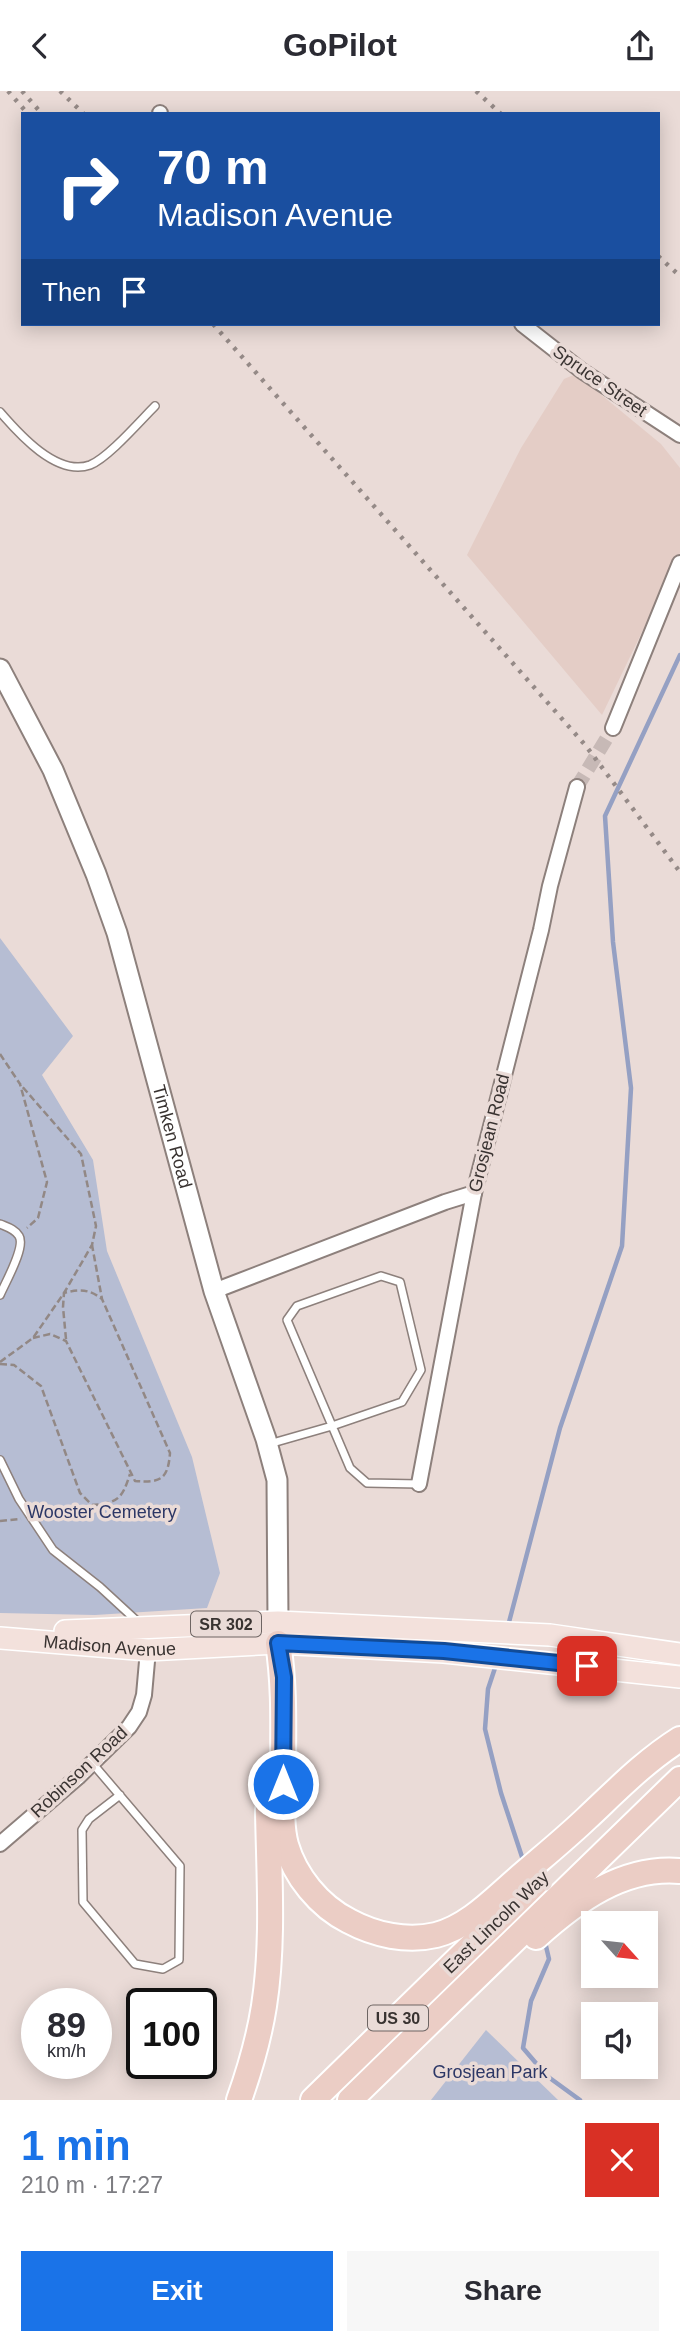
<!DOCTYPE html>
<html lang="en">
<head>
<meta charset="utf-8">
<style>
  body { margin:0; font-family:Arial,sans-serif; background:#f7f7f7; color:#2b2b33; height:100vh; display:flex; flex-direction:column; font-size:26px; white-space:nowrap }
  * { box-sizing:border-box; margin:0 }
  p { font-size:23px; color:#7c7c81 }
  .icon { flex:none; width:38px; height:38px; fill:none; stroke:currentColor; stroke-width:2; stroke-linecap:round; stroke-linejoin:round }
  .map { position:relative; height:2009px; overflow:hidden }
  .side { display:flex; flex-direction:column; background:#fff; flex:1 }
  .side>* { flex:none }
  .top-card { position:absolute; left:21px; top:21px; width:639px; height:214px; border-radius:0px; box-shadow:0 4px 18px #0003; background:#1a4fa0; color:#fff; overflow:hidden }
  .needle { width:46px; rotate:117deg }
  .buttons { position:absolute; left:581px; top:1820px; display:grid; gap:14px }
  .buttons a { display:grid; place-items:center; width:77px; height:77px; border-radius:0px; background:#fff; box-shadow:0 4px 18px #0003; font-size:35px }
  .speed { position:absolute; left:21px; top:1897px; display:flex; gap:14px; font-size:35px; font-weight:700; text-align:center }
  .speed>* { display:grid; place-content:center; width:91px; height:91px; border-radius:50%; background:#fff; box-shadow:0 4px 18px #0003; line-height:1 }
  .speed small { font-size:18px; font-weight:400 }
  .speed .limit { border:4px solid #111; border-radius:10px; background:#fff; color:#111 }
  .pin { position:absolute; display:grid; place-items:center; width:60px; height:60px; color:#fff; margin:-30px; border-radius:14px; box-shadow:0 4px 10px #0006 }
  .me { position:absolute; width:77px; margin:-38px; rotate:0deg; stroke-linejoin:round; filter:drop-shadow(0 0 5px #0008) }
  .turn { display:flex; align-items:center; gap:24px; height:147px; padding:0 21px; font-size:32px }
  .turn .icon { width:91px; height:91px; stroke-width:2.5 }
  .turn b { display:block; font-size:49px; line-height:60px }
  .then { display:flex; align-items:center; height:66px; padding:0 21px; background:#0003; gap:14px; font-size:26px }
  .round { display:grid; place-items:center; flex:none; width:74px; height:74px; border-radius:0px; background:#f7f7f7 }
  .head { display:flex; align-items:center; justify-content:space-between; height:119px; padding:0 21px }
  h1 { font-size:42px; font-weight:800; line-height:52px; color:#1a73e8 }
  .action { display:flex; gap:14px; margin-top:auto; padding:14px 21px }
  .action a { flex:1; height:80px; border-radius:0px; background:#1a73e8; color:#fff; font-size:28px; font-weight:800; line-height:80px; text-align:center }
  .action a+a { background:#f7f7f7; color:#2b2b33 }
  header { display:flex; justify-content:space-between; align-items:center; height:91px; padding:0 21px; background:#fff; font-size:32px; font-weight:800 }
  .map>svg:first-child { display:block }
</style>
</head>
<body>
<header><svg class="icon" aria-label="back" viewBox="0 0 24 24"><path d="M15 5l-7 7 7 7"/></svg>GoPilot<svg class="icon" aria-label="share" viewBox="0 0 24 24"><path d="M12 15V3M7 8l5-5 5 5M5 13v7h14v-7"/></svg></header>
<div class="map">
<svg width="680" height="2009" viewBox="0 0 680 2009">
  <rect width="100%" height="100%" fill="#eadbd7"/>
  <!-- built -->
  <path fill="#e4cdc6" d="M576 283 661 353 680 377V462L602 624 467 464 521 357 564 288Z"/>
  <!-- green -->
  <g fill="#b6bdd3">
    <path d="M0 847 73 945 42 984 93 1069 107 1160 192 1366 220 1482 207 1517 95 1524 0 1522Z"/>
    <path d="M486 1939 558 2009H431Z"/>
  </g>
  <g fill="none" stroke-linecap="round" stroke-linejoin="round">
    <!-- stream -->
    <g stroke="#95a0c3" stroke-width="4.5">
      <path d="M508 1535 560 1337 622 1155 631 997 613 851 605 725 680 564"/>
      <path d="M496 1574 488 1598 485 1638 501 1702 524 1772"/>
      <path d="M545 1851 549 1868 531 1910 523 1957 547 1985 580 2009"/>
    </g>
    <!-- street-tunnel -->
    <path stroke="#c7b9b6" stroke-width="14" stroke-dasharray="14 7" stroke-linecap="butt" d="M577 696 613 637"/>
    <defs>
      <g id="lane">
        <path d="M0 321C19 343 57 386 90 374 108 367 140 330 155 315"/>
        <path d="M0 1133C7 1136 15 1138 19 1145 26 1156 5 1192 0 1204"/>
        <path d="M269 1353 332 1335 402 1311 421 1279 400 1191 381 1185 297 1215 287 1229 350 1377 367 1392 419 1393"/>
        <path d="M0 1369 19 1408 53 1459 100 1496 138 1531"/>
        <path d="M93 1673 180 1775 179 1869 163 1878 135 1873 83 1811 82 1739 89 1728 120 1704"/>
      </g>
      <g id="street">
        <path d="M160 22V23"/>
        <path d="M522 233 582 280 680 344"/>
        <path d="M613 637 680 472"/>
        <path d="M214 1200 445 1111 474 1102"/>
        <path d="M419 1393 474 1102 541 839 550 795 577 696"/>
        <path d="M0 1753 78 1686 129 1636 139 1621 144 1604 148 1559"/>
      </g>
      <g id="secondary">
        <path id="s1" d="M0 578 53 679 96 783 117 842 214 1200 266 1348 277 1389 278 1531"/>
      </g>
      <g id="primary">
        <path d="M65 1540 278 1531 550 1544 680 1563"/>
        <path id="s2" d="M0 1547 148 1559 278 1552 444 1561 680 1586"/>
      </g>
      <g id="highway">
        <path d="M278 1552C285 1596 283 1640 283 1685 283 1707 280 1732 286 1754 295 1785 319 1815 349 1830 375 1844 407 1851 436 1844 467 1836 491 1811 515 1790 539 1769 564 1749 587 1727 617 1699 645 1670 680 1648"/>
        <path d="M536 1846C576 1810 623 1775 680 1780"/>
        <path d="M239 2009C250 1978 259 1947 264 1915 274 1851 269 1783 268 1719"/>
        <path d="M313 2009 536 1792"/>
        <path d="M350 2009 680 1688"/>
      </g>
    </defs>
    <!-- lane casing -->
    <use href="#lane" stroke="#8d807c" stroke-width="10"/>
    <!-- street casing -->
    <use href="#street" stroke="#8d807c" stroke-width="18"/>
    <!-- secondary casing -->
    <use href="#secondary" stroke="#8d807c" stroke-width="23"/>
    <!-- primary casing -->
    <use href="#primary" stroke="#fff" stroke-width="24"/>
    <!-- highway casing -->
    <use href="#highway" stroke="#fff" stroke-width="28"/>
    <!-- path -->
    <g stroke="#928885" stroke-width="2.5" stroke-dasharray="7 3.5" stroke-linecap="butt">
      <path d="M0 963 20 993 47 1091 38 1127 27 1137"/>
      <path d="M33 1247 50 1243 66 1250 135 1390C161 1392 168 1388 170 1362L102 1208 92 1154"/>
      <path d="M66 1248 63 1216 64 1202C80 1198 89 1198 102 1208"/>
      <path d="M0 1271 33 1247 64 1202 92 1154 96 1135 81 1063 20 993"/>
      <path d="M0 1273 14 1274 41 1295 80 1402 92 1414C118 1412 122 1408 130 1383"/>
      <path d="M0 1430 21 1428"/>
    </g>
    <!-- lane -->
    <use href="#lane" stroke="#fff" stroke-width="7"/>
    <!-- street -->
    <use href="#street" stroke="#fff" stroke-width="14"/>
    <!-- secondary -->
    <use href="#secondary" stroke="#fff" stroke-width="19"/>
    <!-- primary -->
    <use href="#primary" stroke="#f3e1dc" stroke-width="21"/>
    <!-- highway -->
    <use href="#highway" stroke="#ebcdc5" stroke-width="24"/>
    <!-- rail -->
    <g stroke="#958a87" stroke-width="4.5" stroke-dasharray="3.5 7" stroke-linecap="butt">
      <path d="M8 0 28 23"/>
      <path d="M22 0 42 23"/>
      <path d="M60 0 84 23"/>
      <path d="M476 0 501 23"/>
      <path d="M658 165 680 185"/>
      <path d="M213 233 586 655 680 781"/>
    </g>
  </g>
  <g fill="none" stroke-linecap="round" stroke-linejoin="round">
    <defs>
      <path id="route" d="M283 1693 284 1586 278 1552 444 1560 587 1575"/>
    </defs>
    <!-- route casing -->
    <use href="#route" stroke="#114b97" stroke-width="18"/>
    <!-- route -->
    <use href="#route" stroke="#1a73e8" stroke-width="12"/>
  </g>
  <g text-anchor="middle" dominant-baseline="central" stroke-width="7" stroke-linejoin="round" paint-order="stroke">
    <!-- shield labels -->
    <g fill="#eadbd7" stroke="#6e6563" stroke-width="2">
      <rect x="191" y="1520.5" width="70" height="25" rx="5"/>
      <rect x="368" y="1914.5" width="60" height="25" rx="5"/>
    </g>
    <g font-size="16" font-weight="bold" fill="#393331">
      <text x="226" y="1533">SR 302</text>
      <text x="398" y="1927">US 30</text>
    </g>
    <!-- street labels -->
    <g font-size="18" fill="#393331" stroke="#eadbd7">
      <text transform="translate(600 290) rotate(35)">Spruce Street</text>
      <text transform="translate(489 1042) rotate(-76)">Grosjean Road</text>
      <text stroke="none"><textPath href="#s1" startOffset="500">Timken Road</textPath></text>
      <text stroke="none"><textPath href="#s2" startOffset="110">Madison Avenue</textPath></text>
      <text transform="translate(79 1681) rotate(-43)">Robinson Road</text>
      <text transform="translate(496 1831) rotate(-44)">East Lincoln Way</text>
    </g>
    <!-- park labels -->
    <g font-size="18" fill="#2c3766" stroke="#eadbd7">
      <text x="102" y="1421">Wooster Cemetery</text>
      <text x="490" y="1981">Grosjean Park</text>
    </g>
  </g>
</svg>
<div class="buttons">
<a><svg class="needle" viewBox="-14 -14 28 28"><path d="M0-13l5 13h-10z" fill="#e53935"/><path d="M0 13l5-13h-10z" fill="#7c7c81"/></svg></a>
<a><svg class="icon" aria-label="sound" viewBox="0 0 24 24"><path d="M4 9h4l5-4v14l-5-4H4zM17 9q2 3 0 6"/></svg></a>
</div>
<div class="speed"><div>89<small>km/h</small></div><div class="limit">100</div></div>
<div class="pin" style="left:587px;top:1575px;background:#d93025"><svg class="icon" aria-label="arrive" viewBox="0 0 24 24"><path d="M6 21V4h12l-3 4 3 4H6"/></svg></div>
<svg class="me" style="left:283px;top:1693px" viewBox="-20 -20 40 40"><circle r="17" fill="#1a73e8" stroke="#fff" stroke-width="3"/><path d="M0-11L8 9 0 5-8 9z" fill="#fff"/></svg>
<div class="top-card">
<div class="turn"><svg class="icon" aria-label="right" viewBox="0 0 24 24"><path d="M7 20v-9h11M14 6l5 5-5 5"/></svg><div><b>70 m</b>Madison Avenue</div></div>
<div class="then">Then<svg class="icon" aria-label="arrive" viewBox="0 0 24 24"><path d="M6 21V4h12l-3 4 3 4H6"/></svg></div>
</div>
</div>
<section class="side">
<div class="head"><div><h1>1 min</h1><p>210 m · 17:27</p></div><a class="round" style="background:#d93025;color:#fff"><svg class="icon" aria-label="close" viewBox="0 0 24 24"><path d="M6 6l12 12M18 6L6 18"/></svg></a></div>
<div class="action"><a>Exit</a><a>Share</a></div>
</section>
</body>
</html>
